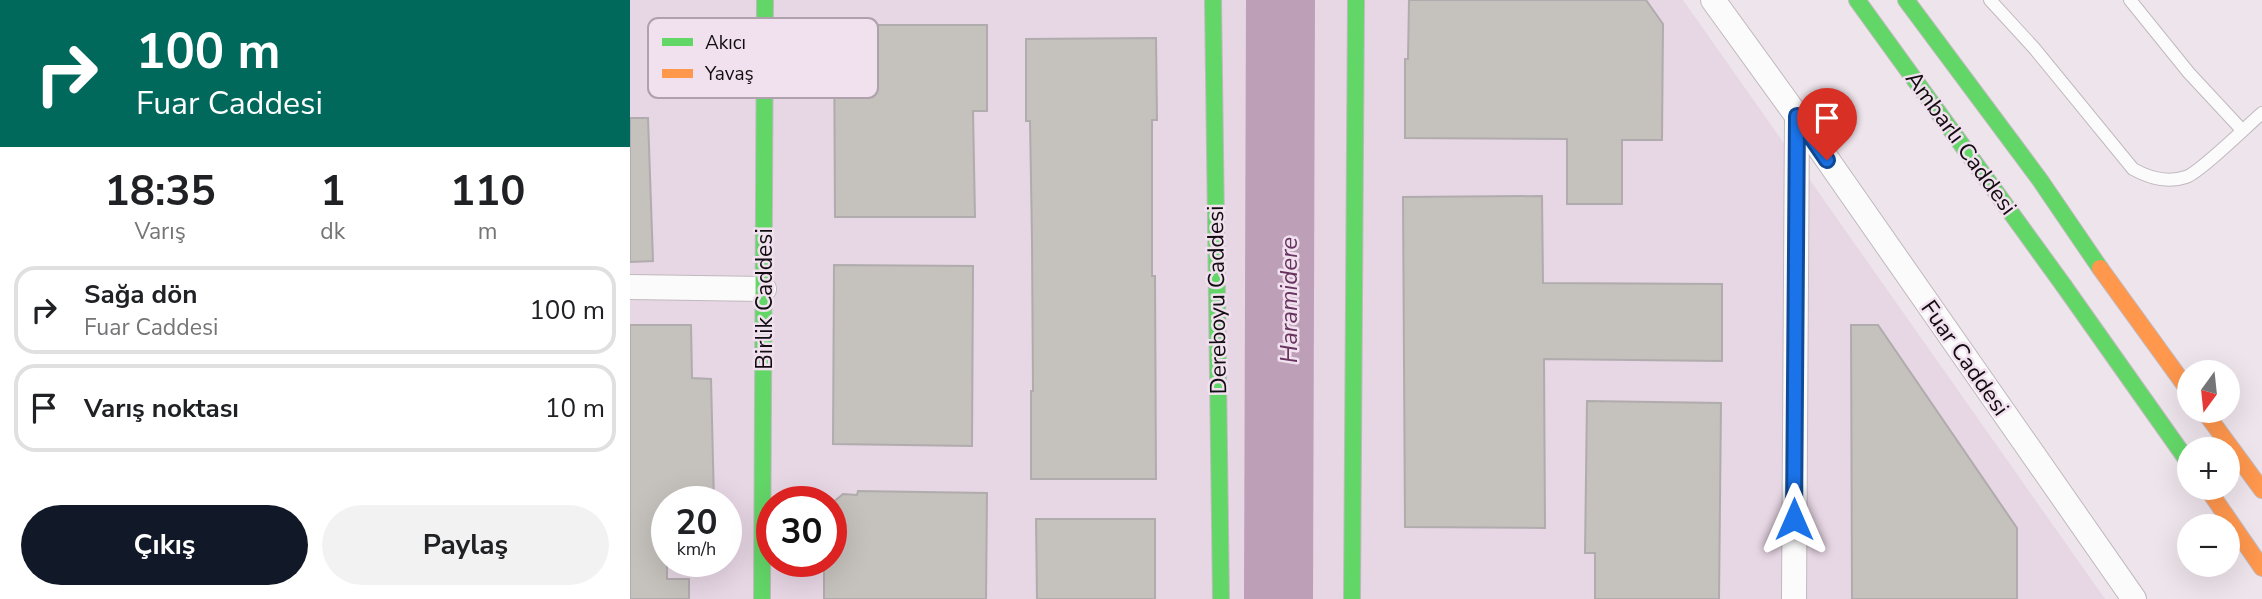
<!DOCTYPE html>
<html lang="tr">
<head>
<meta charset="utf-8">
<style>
  body { margin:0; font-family:"Nunito Sans",sans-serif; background:#f2f2f2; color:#202124; height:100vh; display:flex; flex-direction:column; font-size:26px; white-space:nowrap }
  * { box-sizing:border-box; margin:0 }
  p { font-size:23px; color:#757577 }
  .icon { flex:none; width:38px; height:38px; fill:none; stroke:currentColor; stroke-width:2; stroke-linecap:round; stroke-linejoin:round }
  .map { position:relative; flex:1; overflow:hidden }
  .drawer { display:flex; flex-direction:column; background:#fff; width:630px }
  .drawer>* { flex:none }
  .banner { background:#00695c; color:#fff; overflow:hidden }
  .needle { width:46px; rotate:195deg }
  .controls { position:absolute; left:1547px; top:360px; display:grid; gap:14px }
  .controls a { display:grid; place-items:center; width:63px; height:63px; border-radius:50%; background:#fff; box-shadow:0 7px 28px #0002; font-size:35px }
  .speed { position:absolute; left:21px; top:486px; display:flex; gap:14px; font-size:35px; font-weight:700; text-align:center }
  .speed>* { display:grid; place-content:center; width:91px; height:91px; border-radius:50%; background:#fff; box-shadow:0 7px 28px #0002; line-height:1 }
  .speed small { font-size:18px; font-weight:400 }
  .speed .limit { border:10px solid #d22; background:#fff; color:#111 }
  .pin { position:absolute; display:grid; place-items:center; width:60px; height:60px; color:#fff; margin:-72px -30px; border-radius:50% 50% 50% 0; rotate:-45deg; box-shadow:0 0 7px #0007 }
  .pin .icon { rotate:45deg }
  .me { position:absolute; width:77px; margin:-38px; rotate:0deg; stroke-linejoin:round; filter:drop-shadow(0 0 5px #0008) }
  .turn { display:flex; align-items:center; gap:24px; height:147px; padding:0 21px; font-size:32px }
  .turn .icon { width:91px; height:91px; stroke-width:2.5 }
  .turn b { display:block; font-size:49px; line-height:60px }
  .eta { display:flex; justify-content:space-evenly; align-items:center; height:119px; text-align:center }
  .eta b { font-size:42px; font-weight:700; line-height:49px }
  .button { display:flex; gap:14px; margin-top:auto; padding:14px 21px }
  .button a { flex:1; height:80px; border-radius:42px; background:#111827; color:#fff; font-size:28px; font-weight:700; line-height:80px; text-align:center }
  .button a+a { background:#f2f2f2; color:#202124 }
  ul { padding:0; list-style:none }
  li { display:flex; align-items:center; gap:21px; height:88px; margin:0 14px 10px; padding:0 7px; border:4px solid #e0e0e0; border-radius:21px }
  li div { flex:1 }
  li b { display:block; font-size:26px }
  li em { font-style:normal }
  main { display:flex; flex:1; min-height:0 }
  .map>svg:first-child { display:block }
</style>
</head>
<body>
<main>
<section class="drawer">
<div class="banner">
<div class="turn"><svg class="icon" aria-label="right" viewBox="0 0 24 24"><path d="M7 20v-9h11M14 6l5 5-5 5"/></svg><div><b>100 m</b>Fuar Caddesi</div></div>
</div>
<div class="eta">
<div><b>18:35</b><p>Varış</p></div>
<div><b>1</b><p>dk</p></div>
<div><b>110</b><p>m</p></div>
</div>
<ul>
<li><svg class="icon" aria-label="right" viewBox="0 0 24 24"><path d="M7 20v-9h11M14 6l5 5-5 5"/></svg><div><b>Sağa dön</b><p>Fuar Caddesi</p></div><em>100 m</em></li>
<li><svg class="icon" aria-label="arrive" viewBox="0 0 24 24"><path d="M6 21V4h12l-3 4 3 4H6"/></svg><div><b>Varış noktası</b></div><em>10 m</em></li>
</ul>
<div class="button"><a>Çıkış</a><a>Paylaş</a></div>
</section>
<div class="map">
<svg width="1632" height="599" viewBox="0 0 1632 599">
  <rect width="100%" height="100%" fill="#eee4ec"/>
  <!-- built -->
  <path fill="#e7d6e4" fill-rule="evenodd" d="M0 0H1053L1475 599H0ZM37 502H96V562H37ZM142 502H201V562H142Z"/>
  <!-- water -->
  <path fill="#be9fb8" d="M616 0H685L683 599H614Z"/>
  <!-- building -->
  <g fill="#c5c1bc" stroke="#b0acad" stroke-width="2">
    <path d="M779 0H1016L1033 24 1032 140H992V204H937V139L775 138V59H778Z"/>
    <path d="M204 25H357V111H343L345 217H205Z"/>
    <path d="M526 38 527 120H522V276H525L526 479H401V391H403L402 240 400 121H396V39Z"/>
    <path d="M0 118H18L23 261 0 262Z"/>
    <path d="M912 196 913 283 1092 284V361L914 359 915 528 775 527 773 197Z"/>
    <path d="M204 265 343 266 342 446 203 444Z"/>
    <path d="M0 325H61L62 378 81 379 84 502H37V579H59V599H0Z"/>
    <path d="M1221 325H1248L1387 528V599H1222Z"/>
    <path d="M957 401 1091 403 1089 599H965V553H955Z"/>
    <path d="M228 491 357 493 356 599H194V562H201V504L213 494 227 495Z"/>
    <path d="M406 519H525V599H407Z"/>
  </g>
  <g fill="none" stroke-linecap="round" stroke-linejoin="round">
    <defs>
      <g id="lane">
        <path d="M1360 0 1404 48 1503 169C1519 178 1538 183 1556 177 1570 172 1617 126 1632 113"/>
        <path d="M1500 0 1559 73 1612 130"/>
      </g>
      <g id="street">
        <path d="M1083 0 1167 116 1504 599"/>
        <path d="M0 287 134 289"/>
        <path d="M1164 599 1167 116"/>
      </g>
      <g id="fast">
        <path d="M583 0 591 599"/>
        <path d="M1227 0 1434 286"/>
        <path d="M1276 0 1410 180 1470 268"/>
        <path d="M1434 286 1559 463"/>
        <path d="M132 599 135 0"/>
        <path d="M722 599 726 0"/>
      </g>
      <g id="slow">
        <path d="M1470 268 1559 391"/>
        <path d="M1574 411 1632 490"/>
        <path d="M1577 488 1632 568"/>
      </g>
    </defs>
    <!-- lane casing -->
    <use href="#lane" stroke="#c0b9be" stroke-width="14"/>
    <!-- street casing -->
    <use href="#street" stroke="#c0b9be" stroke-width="26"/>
    <!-- fast casing -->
    <use href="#fast" stroke="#c0b9be" stroke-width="18"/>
    <!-- slow casing -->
    <use href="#slow" stroke="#c0b9be" stroke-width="18"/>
    <!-- lane -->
    <use href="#lane" stroke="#fcfbfc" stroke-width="12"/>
    <!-- street -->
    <use href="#street" stroke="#fcfbfc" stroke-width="24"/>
    <!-- fast -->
    <use href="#fast" stroke="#63d668" stroke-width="16"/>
    <!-- slow -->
    <use href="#slow" stroke="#ff974d" stroke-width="16"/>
  </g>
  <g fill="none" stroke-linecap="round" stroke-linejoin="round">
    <defs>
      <path id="route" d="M1164 519 1167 116 1197 160"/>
    </defs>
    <!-- route casing -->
    <use href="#route" stroke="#114b97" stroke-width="18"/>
    <!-- route -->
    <use href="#route" stroke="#1a73e8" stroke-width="12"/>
  </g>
  <g text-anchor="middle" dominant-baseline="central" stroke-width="5" stroke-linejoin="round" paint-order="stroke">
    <!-- street labels -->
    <g font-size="23" fill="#120d11" stroke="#f1e1ee">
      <text transform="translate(1331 143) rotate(54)">Ambarlı Caddesi</text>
      <text transform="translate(134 299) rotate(-90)">Birlik Caddesi</text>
      <text transform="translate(587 300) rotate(-91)">Dereboyu Caddesi</text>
      <text transform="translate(1335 358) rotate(55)">Fuar Caddesi</text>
    </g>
    <!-- water labels -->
    <g font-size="24" font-style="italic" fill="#67335f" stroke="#f1e1ee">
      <text transform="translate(659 300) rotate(-90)">Haramidere</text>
    </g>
  </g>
  <!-- legend -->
  <rect x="18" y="18" width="230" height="80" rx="10" fill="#f1e1ee" stroke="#aea1ac" stroke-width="2"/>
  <rect x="32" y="38" width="31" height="8" fill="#63d668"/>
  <rect x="32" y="69" width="31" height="9" fill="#ff974d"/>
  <g font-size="19" fill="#120d11">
    <text x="75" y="49">Akıcı</text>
    <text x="75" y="80">Yavaş</text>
  </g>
</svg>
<div class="controls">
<a><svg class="needle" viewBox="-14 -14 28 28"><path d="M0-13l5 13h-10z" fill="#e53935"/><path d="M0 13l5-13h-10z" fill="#757577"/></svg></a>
<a>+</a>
<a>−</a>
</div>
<div class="speed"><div>20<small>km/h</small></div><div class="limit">30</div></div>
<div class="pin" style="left:1197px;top:160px;background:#d93025"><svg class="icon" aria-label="arrive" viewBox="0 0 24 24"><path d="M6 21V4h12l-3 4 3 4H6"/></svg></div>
<svg class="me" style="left:1164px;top:519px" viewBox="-20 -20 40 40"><path d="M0-17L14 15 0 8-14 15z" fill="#1a73e8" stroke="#fff" stroke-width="4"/></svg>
</div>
</main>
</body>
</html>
